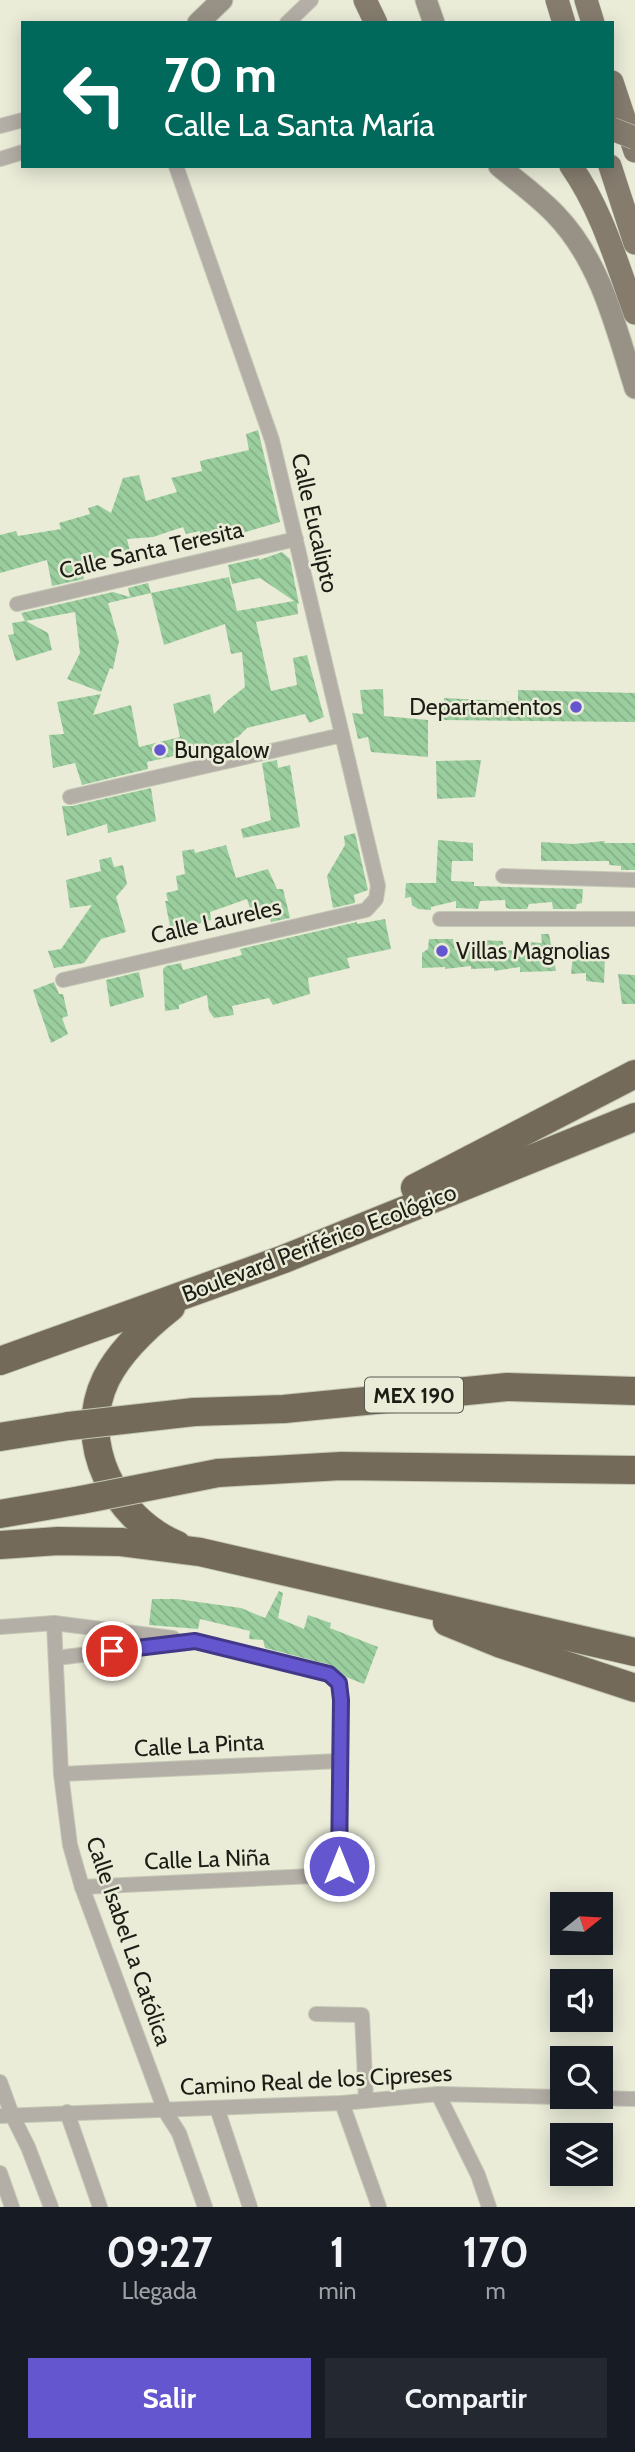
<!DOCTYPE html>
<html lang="es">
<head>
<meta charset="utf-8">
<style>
  body { margin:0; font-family:Cabin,sans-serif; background:#242831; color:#f1f3f6; height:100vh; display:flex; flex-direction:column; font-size:26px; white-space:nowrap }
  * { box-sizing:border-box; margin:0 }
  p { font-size:23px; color:#9ea1a6 }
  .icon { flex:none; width:38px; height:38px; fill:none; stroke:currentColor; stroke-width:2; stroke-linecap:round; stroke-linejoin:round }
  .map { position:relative; height:2207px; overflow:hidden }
  .panel { display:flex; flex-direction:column; background:#171b24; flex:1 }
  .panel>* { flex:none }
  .top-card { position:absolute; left:21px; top:21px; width:593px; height:147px; border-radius:0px; box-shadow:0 4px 18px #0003; background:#00695c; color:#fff; overflow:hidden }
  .needle { width:46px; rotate:72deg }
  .tools { position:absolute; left:550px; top:1892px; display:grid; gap:14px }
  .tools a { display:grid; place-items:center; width:63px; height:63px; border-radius:0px; background:#171b24; box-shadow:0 4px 18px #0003; font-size:35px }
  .pin { position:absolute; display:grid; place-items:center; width:60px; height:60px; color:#fff; margin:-30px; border:4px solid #fff; border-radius:50%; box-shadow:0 2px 7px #0007 }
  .me { position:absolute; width:77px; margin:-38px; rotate:0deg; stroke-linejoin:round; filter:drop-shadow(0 0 5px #0008) }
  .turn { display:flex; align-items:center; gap:24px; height:147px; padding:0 28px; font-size:32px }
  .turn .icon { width:91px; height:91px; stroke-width:2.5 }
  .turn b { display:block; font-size:49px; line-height:60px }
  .eta { display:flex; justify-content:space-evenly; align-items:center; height:119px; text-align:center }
  .eta b { font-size:42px; font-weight:800; line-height:49px }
  .action { display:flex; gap:14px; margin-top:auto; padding:14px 28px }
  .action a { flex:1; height:80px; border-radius:0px; background:#6456cf; color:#fff; font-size:28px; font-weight:800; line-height:80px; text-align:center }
  .action a+a { background:#242831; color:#f1f3f6 }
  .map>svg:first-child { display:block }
</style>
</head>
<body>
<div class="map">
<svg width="635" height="2207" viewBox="0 0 635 2207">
  <defs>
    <pattern id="building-back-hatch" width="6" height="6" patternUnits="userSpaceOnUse" patternTransform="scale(1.75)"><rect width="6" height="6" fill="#9bce9e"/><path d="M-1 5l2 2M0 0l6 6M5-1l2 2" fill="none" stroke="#85b087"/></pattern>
  </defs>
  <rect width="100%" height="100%" fill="#eaecd8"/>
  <!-- building -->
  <g fill="url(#building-back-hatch)">
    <path d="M258 430 280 522 218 540 216 532 200 537V531L186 534 183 527 153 537 127 539 130 551 80 566 84 579 52 586 47 560 0 573V535L16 531 18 536 61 529 59 523 90 514 88 508 98 505 111 513 123 478 139 475 146 501 177 492 171 478 202 471 200 461 249 450 246 434Z"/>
    <path d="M282 552 290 559 299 604 297 603 298 614 256 622 271 691 297 685 293 658 307 655 324 717 309 723 305 714 247 728 232 743 147 762 148 769 82 785 75 763 53 768 49 735 64 734 57 702 101 694 93 715 131 705 139 747 180 737 173 704 210 694 214 714 227 701 245 687 242 652 231 654 225 624 164 645 151 593 229 577 237 611 294 601 260 578 232 584 228 565 259 558V560Z"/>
    <path d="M148 583 151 593 108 603 119 641 113 669 110 668 101 692 67 679 80 653 75 612 26 621 48 633 52 650 16 661 8 635 14 634 12 623 25 621 21 613 113 592 130 597 128 588Z"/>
    <path d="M383 689 384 716 428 720V757L371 752 368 737 358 739 352 713 363 714 360 690Z"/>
    <path d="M518 690 635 693V722L442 720 444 698 518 702Z"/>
    <path d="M277 760 278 768 290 765 300 827 243 838 241 829 271 820 262 763Z"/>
    <path d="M481 760 475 797 437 799 436 761Z"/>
    <path d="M151 788 156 821 108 833 107 824 67 836 62 806H72Z"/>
    <path d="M355 833 368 890 354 895 355 903 333 908 327 876 345 845 344 836Z"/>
    <path d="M438 840 473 843V861H452L451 881 474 882V886L583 889 582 903 577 904 576 909H553L552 902 529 904 527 909H511L506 908 505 900 480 901 478 909 456 908V901L431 907V910L418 909 412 905 411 897 405 898 406 883H436Z"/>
    <path d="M605 841 604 843H635V870H621V866L609 865V861H541V842L573 844Z"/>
    <path d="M226 845 236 878 268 869 277 889H283L290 918 271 922 268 912 252 915 247 899 210 912 211 920 185 928 186 939 173 941 165 901H168L166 893 178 890 176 876 185 874 182 851 194 849 195 853Z"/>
    <path d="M111 857 114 867 123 865 127 884 116 897 126 932 101 939 84 963 54 968 48 951 61 949 92 905 70 908 66 880 101 871 99 860Z"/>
    <path d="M385 919 391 949 347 958 350 968 308 978 310 994 273 1005 269 998 232 1006 234 1015 214 1018 209 1011 207 995 179 1005V1009L165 1011 163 969 166 966 181 963 183 970 242 955 240 949 357 922V924Z"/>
    <path d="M541 934H549L556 971 520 972V967L494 971V968L471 969V966L445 969V967L422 968V953L428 949 429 939H453L455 950 477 946 478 940 503 941 504 951 526 948 527 942 542 943Z"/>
    <path d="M574 945H598L600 956 605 955 604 983 586 981V973L571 974Z"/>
    <path d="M139 972 144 997 110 1007 106 980Z"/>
    <path d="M618 974 635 975V1004H622Z"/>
    <path d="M54 982 59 994H63L68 1016 62 1018 68 1034 51 1043 33 990Z"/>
    <path d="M279 1591 283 1593 278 1618 304 1629 308 1615 331 1623 330 1628 378 1647 364 1684 346 1677 331 1665 265 1648 263 1640 249 1639 250 1631 200 1619 198 1629 149 1625 152 1599H177L241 1608 265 1618Z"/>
  </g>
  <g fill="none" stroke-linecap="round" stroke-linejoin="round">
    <defs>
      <g id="street">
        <path d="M287 23 311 0"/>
        <path d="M0 126 23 120"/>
        <path d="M0 159 23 152"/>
        <path d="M17 604 296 539"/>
        <path d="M70 797 342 735"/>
        <path d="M503 876 635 880"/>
        <path d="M440 919H635"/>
        <path d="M63 980 366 910 376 899 378 886 272 440 176 166"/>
        <path d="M54 1623 61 1774 70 1845 82 1887 165 2111 179 2133 205 2207"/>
        <path d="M0 1627 54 1623 173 1638"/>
        <path d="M56 1658 195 1641 329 1674 339 1683 341 1700 339 1866 334 1875 82 1887"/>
        <path d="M61 1774 339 1761"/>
        <path d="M316 2014 362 2015 366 2100"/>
        <path d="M0 2082 12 2115 28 2147 51 2207"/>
        <path d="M438 2094 478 2175 489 2207"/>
        <path d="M342 2103 379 2207"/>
        <path d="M217 2108 250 2207"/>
        <path d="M67 2112 100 2207"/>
        <path d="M0 2116 342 2103 438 2094 635 2099"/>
        <path d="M0 2173 12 2207"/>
      </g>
      <g id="secondary">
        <path d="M426 0 434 23"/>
        <path d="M198 23 222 0"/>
        <path d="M499 166C518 182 539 197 556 215 601 262 616 328 635 388"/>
      </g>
      <g id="primary">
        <path d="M365 0 376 23"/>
        <path d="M557 0 564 23"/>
        <path d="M586 0 593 23"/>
        <path d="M612 82 635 151"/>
        <path d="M571 166C602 210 617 264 635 313"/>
        <path d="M610 166 635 243"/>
      </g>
      <g id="highway">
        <path d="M415 1188 635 1074"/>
        <path d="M171 1307C147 1326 120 1351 106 1379 75 1443 115 1519 177 1545"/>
        <path d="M0 1361 284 1259 635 1117"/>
        <path d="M194 1412 284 1409 507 1387 635 1391"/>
        <path d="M0 1437 69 1426"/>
        <path d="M218 1473 341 1466 635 1470"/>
        <path d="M0 1514 81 1500"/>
        <path d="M0 1545 58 1541 121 1542 200 1552 635 1652"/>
        <path d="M447 1622 501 1644 635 1688"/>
      </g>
    </defs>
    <!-- street casing -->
    <use href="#street" stroke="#c5c7b5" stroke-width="16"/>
    <!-- secondary casing -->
    <use href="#secondary" stroke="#c5c7b5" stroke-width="23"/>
    <!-- primary casing -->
    <use href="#primary" stroke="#c5c7b5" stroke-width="24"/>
    <!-- highway casing -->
    <use href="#highway" stroke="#c5c7b5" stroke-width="30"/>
    <!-- street -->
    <use href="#street" stroke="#b3aea6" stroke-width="14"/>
    <!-- secondary -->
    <use href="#secondary" stroke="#989186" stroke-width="21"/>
    <!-- primary -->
    <use href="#primary" stroke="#857c6e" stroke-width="23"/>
    <!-- highway -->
    <use href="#highway" stroke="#746a5a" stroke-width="28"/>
    <defs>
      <path id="primary-bridge" d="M612 129 635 138"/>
      <g id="highway-bridge">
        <path d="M69 1426 194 1412"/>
        <path d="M81 1500 218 1473"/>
      </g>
    </defs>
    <!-- primary-bridge casing -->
    <use href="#primary-bridge" stroke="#c5c7b5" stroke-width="24" stroke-linecap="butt"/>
    <!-- highway-bridge casing -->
    <use href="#highway-bridge" stroke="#c5c7b5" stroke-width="30" stroke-linecap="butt"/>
    <!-- primary-bridge -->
    <use href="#primary-bridge" stroke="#857c6e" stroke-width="23"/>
    <!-- highway-bridge -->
    <use href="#highway-bridge" stroke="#746a5a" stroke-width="28"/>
  </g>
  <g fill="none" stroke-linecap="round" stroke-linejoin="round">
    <defs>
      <path id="route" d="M112 1651 195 1641 329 1674 339 1683 341 1700 339 1866"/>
    </defs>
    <!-- route casing -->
    <use href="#route" stroke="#413887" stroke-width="18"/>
    <!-- route -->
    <use href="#route" stroke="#6456cf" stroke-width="12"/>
  </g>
  <!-- markers -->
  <g fill="#6456cf" stroke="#eaecd8" stroke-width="2.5">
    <circle cx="576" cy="707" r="7"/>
    <circle cx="160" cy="750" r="7"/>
    <circle cx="442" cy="951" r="7"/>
  </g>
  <g text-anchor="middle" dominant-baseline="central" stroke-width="5" stroke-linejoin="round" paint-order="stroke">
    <!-- shield labels -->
    <rect fill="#eaecd8" stroke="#5a5b50" stroke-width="2" x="365" y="1377.5" width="98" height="35" rx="5"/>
    <g font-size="21" font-weight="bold" fill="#1c1d15">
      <text x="414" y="1395">MEX 190</text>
    </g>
    <!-- street labels -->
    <g font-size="23" fill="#1c1d15" stroke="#eaecd8">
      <text transform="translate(315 523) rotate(77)">Calle Eucalipto</text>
      <text transform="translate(151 550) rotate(-13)">Calle Santa Teresita</text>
      <text transform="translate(216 921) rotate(-13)">Calle Laureles</text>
      <text transform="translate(319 1243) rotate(-21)">Boulevard Periférico Ecológico</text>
      <text transform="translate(199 1745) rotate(-3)">Calle La Pinta</text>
      <text transform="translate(207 1859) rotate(-2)">Calle La Niña</text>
      <text transform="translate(129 1941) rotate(71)">Calle Isabel La Católica</text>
      <text transform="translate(316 2080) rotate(-3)">Camino Real de los Cipreses</text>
    </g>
    <!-- poi labels -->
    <g font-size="23" fill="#1c1d15" stroke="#eaecd8" text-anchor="start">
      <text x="562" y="707" text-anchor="end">Departamentos</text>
      <text x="174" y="750">Bungalow</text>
      <text x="456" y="951">Villas Magnolias</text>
    </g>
  </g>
</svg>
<div class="tools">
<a><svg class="needle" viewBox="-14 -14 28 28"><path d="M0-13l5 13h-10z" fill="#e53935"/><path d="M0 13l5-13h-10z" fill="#9ea1a6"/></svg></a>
<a><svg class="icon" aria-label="sound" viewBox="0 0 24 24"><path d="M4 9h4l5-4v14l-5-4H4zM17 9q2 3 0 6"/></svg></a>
<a><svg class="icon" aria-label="search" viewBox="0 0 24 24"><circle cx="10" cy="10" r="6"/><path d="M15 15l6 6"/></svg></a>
<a><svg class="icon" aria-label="layers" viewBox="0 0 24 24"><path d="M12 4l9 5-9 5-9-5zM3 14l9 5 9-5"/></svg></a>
</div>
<div class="pin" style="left:112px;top:1651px;background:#d93025"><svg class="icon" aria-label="arrive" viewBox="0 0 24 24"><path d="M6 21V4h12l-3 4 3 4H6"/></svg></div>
<svg class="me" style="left:339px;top:1866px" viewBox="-20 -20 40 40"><circle r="17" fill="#6456cf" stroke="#fff" stroke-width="3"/><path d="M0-11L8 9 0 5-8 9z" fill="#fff"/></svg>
<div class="top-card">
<div class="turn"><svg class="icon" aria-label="left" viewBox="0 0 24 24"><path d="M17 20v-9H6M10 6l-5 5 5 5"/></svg><div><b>70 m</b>Calle La Santa María</div></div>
</div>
</div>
<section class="panel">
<div class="eta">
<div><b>09:27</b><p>Llegada</p></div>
<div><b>1</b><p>min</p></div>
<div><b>170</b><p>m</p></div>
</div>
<div class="action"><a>Salir</a><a>Compartir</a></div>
</section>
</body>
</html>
